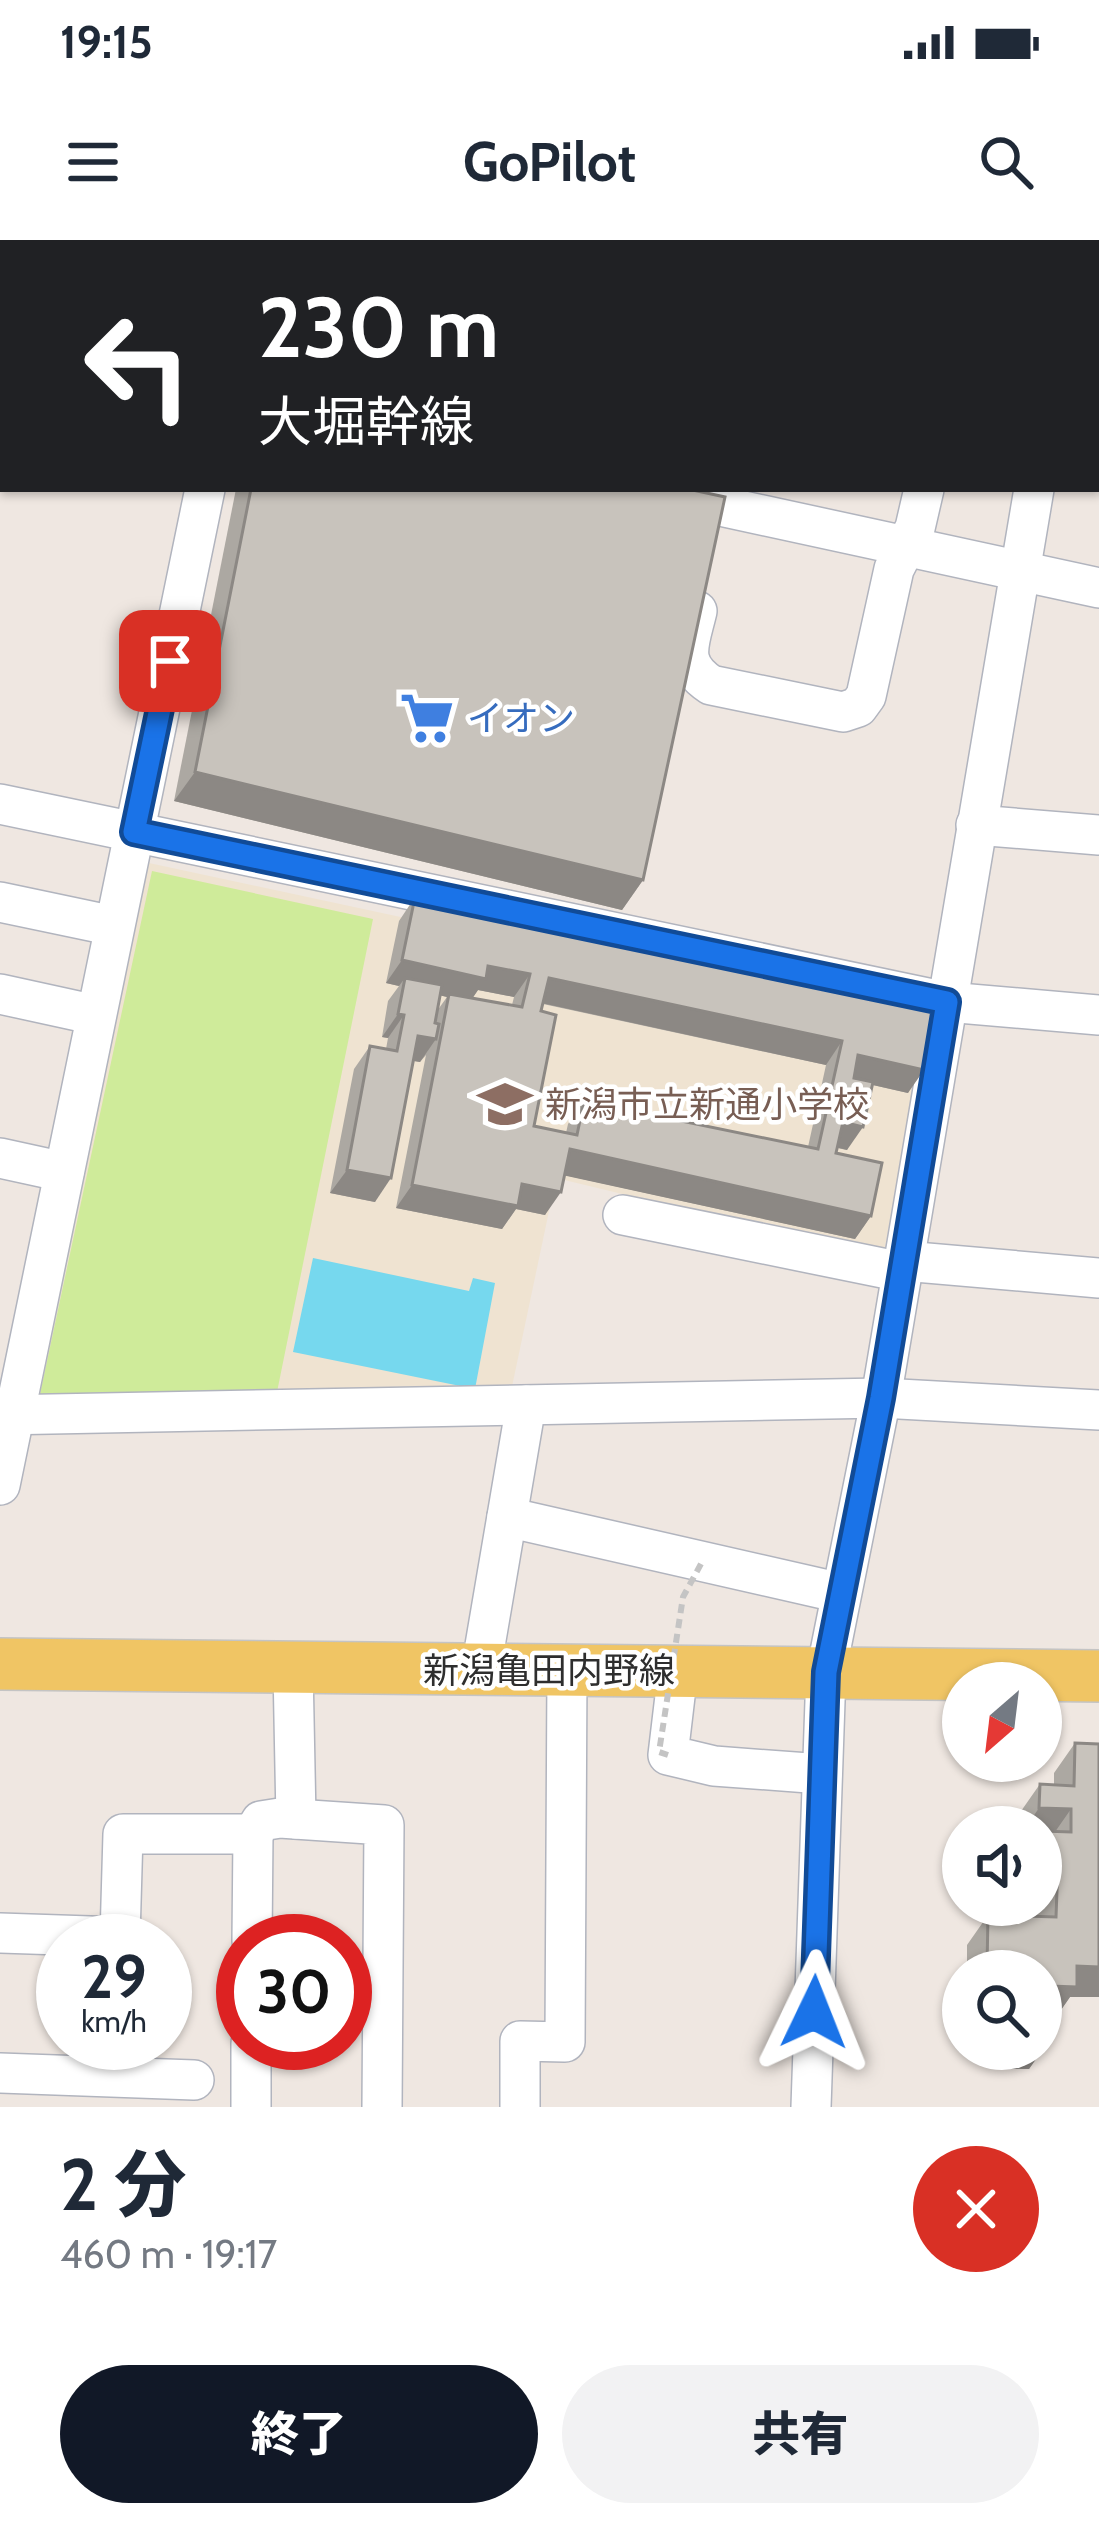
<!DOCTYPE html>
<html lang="ja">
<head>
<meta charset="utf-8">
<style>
  body { margin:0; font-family:Cabin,"Noto Sans JP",sans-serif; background:#f2f2f3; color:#1f2937; height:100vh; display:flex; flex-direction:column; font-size:45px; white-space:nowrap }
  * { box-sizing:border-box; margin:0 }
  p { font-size:39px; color:#747a83 }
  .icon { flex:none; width:66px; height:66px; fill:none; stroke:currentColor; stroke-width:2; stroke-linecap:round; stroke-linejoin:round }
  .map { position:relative; height:1867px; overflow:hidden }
  .drawer { display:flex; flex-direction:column; background:#fff; flex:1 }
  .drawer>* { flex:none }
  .hud { position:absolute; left:0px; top:0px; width:1101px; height:252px; box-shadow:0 3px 9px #0004; background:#202124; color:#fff; overflow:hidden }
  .needle { width:78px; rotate:208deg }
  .buttons { position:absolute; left:942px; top:1422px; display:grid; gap:24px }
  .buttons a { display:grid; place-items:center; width:120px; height:120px; border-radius:50%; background:#fff; box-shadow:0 3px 9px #0004; font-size:60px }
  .speed { position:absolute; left:36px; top:1674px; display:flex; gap:24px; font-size:60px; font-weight:700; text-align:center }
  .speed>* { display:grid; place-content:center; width:156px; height:156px; border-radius:50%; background:#fff; box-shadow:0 3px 9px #0004; line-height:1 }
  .speed small { font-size:30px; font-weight:400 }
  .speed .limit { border:18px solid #d22; background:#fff; color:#111 }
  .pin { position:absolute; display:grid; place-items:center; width:102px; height:102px; color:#fff; margin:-51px; border-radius:24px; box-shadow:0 6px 18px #0006 }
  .me { position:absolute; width:132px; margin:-66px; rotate:2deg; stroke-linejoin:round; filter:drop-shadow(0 0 9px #0008) }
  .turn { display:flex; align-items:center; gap:42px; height:252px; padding:0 60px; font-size:54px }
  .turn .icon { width:156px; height:156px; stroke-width:2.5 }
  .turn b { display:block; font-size:84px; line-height:102px }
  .round { display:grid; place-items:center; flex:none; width:126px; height:126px; border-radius:63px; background:#f2f2f3 }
  .summary { display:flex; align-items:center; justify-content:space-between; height:204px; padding:0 60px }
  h1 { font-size:72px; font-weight:800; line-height:90px }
  .button { display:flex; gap:24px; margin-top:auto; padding:24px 60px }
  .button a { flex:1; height:138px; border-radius:72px; background:#111827; color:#fff; font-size:48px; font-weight:800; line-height:138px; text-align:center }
  .button a+a { background:#f2f2f3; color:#1f2937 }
  .status { display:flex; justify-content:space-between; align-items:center; height:84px; padding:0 60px; background:#fff; direction:ltr }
  .status svg { height:33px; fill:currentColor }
  header { display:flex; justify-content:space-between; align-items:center; height:156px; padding:0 60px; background:#fff; font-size:54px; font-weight:800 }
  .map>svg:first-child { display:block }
</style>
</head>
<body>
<div class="status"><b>19:15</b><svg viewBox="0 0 49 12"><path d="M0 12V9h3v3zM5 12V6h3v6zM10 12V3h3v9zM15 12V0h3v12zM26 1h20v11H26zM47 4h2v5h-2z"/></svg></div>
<header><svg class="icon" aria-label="menu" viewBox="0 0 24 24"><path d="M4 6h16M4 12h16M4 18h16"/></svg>GoPilot<svg class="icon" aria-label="search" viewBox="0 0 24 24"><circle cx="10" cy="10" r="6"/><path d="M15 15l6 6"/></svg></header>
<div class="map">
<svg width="1099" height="1867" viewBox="0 0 1099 1867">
  <rect width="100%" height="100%" fill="#efe7e1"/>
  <!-- education -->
  <path fill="#efe3d1" d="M149 623 926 790 883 1017 556 938 510 1156 34 1163Z"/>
  <!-- pitch -->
  <path fill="#cfeb9a" d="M152 631 373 679 277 1152 40 1154Z"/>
  <!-- water -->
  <path fill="#76d8ee" d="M313 1018 469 1051 473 1038 495 1043 475 1149 293 1112Z"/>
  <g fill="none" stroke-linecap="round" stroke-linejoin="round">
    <defs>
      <g id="minor">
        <path d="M189 0 194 3"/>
        <path d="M813 0 818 3"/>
        <path d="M232 3 235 0"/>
        <path d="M512 3 513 0"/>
        <path d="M1098 72 1099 71"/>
        <path d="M1098 163 1099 164"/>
        <path d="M642 249 1099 348"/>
        <path d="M697 371C689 405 678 423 711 445L843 472 858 467 866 456 894 329 915 288 924 249"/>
        <path d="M0 564 947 762 1099 775"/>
        <path d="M976 585 1099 595"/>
        <path d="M0 662 114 686"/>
        <path d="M0 754 96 775"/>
        <path d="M0 918 64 932"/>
        <path d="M623 975 902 1032"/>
        <path d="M904 1021 1099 1038"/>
        <path d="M0 1175 881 1158 1099 1170"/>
        <path d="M0 1245 205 249"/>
        <path d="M507 1277 841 1353"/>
        <path d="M293 1428 296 1579"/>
        <path d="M481 1429 526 1165"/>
        <path d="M678 1431 668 1515 714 1526 822 1534"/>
        <path d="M253 1594 261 1581 280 1578 384 1585 382 1867"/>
        <path d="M0 1693 120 1697 123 1594H253L252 1701"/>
        <path d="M0 1833 194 1840"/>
        <path d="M251 1867V1803"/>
        <path d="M520 1867V1801L565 1802 567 1430"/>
        <path d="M811 1867 826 1432 881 1158 1034 249"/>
      </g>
      <path id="major" d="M0 1424 1099 1436"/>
    </defs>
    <!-- minor casing -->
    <use href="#minor" stroke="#b1b4be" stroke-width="42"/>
    <!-- major casing -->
    <use href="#major" stroke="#c4c4c4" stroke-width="54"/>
    <!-- minor -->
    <use href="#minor" stroke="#fff" stroke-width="39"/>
    <!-- major -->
    <use href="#major" stroke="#f0c564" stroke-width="51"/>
    <!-- path-bridge -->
    <path stroke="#c4c4c4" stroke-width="6" stroke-dasharray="9 6" stroke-linecap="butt" d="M668 1515 659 1512 683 1357 702 1322"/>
  </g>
  <!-- wall -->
  <g fill="#aca8a2" fill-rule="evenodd">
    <path d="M236 249H688L643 640 622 670 174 561Z"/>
    <path d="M415 657 937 770 908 853 873 845 847 910 837 908 836 913 871 976 855 999 564 935 545 975 516 969 502 989 396 968 426 815 420 822 414 821 375 962 330 953 354 829 370 806 386 809 388 798 382 797 388 761 399 746 386 743 399 681ZM478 750 514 757 512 765 472 758ZM440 755 447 757 437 771ZM543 764 826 825 808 907 584 861 568 884 566 893 534 886Z"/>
    <path d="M1075 1503 1099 1504V1757H1070L1056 1777H1050V1799L1029 1829 989 1828V1809H1041V1731H967V1705L988 1675 1036 1676V1665H1041V1587H1018L1019 1574 1040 1544 1054 1545V1533Z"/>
  </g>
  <!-- shaded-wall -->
  <g fill="#8c8884">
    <path d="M195 532 643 640 622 670 174 561Z"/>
    <path d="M402 720 488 726 530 734 514 757 478 750 470 762 449 754 447 757 403 747 405 738 399 746 386 743Z"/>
    <path d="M549 738 842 801 826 825 532 761Z"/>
    <path d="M398 774 404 775 388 798 382 797Z"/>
    <path d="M418 796 436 799 420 822 402 819Z"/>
    <path d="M858 815 924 830 908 853 842 838Z"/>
    <path d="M843 882 863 887 847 910 827 905Z"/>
    <path d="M570 909 871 976 855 999 553 933Z"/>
    <path d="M347 930 391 938 375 962 330 953Z"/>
    <path d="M522 944 561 952 545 975 516 969 502 989 396 968 412 945Z"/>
    <path d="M1039 1568 1071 1569 1050 1599H1041V1587H1026Z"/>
    <path d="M1041 1623 1058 1624 1041 1648Z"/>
    <path d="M1077 1726 1099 1727V1757H1070L1056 1777 1041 1776 1051 1746Z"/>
    <path d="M1041 1799H1050L1029 1829 989 1828 1002 1809H1041Z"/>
  </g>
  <!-- building -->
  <g fill="#c8c3bc" stroke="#8c8884" stroke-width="3" fill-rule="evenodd">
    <path d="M280 0H318L316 3H285Z"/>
    <path d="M434 0H481L480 3H432Z"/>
    <path d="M251 249H688L725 257 643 640 195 532Z"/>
    <path d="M415 657 937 770 924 830 858 815 854 838 873 842 863 887 843 882 836 913 882 923 871 976 570 909 561 952 522 944 518 966 412 945 449 754 522 767 530 734 488 726 486 739 402 720ZM549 738 842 801 818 909 584 861 577 895 534 886 556 775 541 771Z"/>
    <path d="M405 738 442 745 435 783 439 784 436 799 418 796 391 938 347 930 370 806 397 811 404 775 398 774Z"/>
    <path d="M1075 1503 1099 1504V1727L1077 1726V1747L1051 1746 1050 1799H1041V1731H995V1729L987 1728 988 1675 1056 1677 1058 1624 1041 1623V1591L1071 1592V1569L1039 1568 1040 1544 1074 1546Z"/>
  </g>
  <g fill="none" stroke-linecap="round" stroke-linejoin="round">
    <defs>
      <path id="route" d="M170 421 134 592 947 762 881 1158 826 1432 814 1772"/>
    </defs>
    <!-- route casing -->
    <use href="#route" stroke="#114b97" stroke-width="30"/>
    <!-- route -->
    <use href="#route" stroke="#1a73e8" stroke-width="21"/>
  </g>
  <!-- icons -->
  <defs>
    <symbol id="supermarket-bare" viewBox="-9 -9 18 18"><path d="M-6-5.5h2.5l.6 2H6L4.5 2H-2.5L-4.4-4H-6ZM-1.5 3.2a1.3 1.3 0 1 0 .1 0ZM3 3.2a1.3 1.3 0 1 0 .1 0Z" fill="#3f7fe0" stroke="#fff" stroke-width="2.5" paint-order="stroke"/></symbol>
    <symbol id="school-bare" viewBox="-9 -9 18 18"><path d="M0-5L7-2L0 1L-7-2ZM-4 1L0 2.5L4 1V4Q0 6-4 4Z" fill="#8d6e63" stroke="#fff" stroke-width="2.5" paint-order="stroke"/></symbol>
  </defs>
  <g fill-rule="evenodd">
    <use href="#supermarket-bare" x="389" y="440" width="76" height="76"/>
    <use href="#school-bare" x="467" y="826" width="76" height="76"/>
  </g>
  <g text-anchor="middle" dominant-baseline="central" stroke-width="9" stroke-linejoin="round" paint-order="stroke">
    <!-- shop labels -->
    <g font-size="36" fill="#366cbe" stroke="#fff" text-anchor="start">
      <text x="467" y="478">イオン</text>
    </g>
    <!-- education labels -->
    <g font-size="36" fill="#785e54" stroke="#fff" text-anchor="start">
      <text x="545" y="864">新潟市立新通小学校</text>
    </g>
    <!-- street labels -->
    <g font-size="36" fill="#2e2e2e" stroke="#fff">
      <text x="549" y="1430">新潟亀田内野線</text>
    </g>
  </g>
</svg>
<div class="buttons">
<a><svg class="needle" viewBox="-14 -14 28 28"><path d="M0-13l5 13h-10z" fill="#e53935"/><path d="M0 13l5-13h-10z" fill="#747a83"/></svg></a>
<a><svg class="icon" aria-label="sound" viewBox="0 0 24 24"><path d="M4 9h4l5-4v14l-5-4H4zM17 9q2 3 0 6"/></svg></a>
<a><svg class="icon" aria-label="search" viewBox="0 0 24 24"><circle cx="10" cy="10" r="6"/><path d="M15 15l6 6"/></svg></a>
</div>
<div class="speed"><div>29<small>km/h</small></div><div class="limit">30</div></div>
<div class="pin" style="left:170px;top:421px;background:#d93025"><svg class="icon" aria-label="arrive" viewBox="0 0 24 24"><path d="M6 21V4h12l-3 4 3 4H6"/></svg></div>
<svg class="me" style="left:814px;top:1772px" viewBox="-20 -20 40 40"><path d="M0-17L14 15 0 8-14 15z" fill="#1a73e8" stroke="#fff" stroke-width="4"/></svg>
<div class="hud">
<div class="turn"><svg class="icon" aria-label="left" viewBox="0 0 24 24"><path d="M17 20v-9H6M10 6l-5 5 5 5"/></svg><div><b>230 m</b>大堀幹線</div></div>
</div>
</div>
<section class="drawer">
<div class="summary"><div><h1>2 分</h1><p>460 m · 19:17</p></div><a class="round" style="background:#d93025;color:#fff"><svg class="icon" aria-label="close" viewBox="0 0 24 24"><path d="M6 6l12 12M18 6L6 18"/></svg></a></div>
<div class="button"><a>終了</a><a>共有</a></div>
</section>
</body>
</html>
